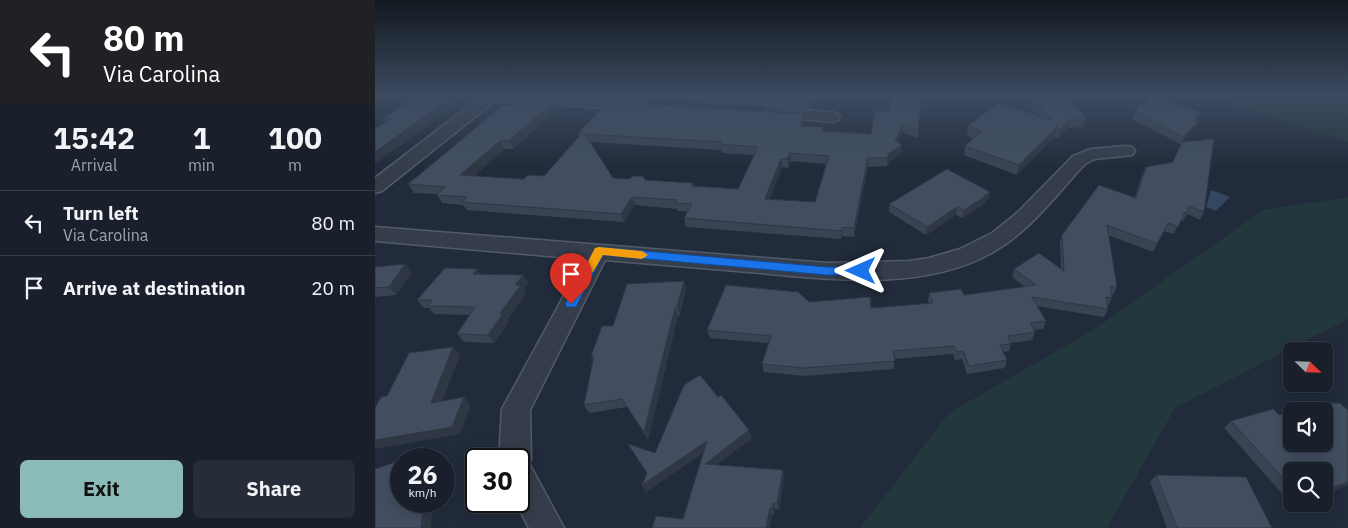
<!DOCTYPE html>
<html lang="en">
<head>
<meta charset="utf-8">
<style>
  body { margin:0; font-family:"IBM Plex Sans",sans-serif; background:#262d38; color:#f1f3f6; height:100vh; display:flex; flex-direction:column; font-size:19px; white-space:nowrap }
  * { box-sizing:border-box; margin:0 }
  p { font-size:16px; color:#9fa3a9 }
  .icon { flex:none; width:28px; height:28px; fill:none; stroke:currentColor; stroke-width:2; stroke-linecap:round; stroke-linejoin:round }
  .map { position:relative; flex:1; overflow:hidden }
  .drawer { display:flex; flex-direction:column; background:#19202c; width:375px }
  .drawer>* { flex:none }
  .top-card { background:#202124; color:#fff; overflow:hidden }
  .needle { width:32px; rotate:113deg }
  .controls { position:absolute; left:908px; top:342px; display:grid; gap:10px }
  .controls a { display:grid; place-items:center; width:50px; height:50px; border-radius:8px; background:#19202c; box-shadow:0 2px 12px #0003,0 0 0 1px #373e48; font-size:25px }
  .speed { position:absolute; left:15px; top:448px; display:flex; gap:10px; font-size:25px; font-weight:700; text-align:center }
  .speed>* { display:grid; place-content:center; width:65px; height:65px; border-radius:50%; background:#19202c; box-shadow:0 2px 12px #0003,0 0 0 1px #373e48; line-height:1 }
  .speed small { font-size:12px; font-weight:400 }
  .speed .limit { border:2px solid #111; border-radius:8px; background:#fff; color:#111 }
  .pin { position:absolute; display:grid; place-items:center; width:42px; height:42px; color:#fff; margin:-51px -21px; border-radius:50% 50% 50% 0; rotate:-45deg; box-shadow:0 0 5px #0007 }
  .pin .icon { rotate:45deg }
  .me { position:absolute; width:55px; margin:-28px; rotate:270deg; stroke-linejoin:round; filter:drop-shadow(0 0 4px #0008) }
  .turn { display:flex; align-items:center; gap:18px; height:105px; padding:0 20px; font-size:22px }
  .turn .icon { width:65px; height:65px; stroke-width:2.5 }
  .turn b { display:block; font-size:35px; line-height:42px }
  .eta { display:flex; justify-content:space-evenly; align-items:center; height:85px; text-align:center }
  .eta b { font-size:30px; font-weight:800; line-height:35px }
  .button { display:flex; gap:10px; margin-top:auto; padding:10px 20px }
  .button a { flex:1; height:58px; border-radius:8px; background:#8bbbb9; color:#111; font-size:20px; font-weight:800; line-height:58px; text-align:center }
  .button a+a { background:#262d38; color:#f1f3f6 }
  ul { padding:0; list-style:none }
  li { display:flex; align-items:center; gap:15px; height:65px; padding:0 20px; border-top:1px solid #373e48 }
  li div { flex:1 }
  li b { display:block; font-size:19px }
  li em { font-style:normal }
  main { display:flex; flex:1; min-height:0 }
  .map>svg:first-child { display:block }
</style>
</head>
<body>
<main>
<section class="drawer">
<div class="top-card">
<div class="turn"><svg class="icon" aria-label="left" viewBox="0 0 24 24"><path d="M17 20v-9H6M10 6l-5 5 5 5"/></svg><div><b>80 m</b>Via Carolina</div></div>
</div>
<div class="eta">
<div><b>15:42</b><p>Arrival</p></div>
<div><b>1</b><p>min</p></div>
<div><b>100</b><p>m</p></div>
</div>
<ul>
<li><svg class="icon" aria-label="left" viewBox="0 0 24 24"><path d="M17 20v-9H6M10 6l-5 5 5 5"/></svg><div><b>Turn left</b><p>Via Carolina</p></div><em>80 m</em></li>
<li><svg class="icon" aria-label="arrive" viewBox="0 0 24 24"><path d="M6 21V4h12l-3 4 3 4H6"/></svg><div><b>Arrive at destination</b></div><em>20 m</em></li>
</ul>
<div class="button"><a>Exit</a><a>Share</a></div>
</section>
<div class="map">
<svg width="973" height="528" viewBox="0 0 973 528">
  <rect width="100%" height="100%" fill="#212b3b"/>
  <!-- green -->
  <g fill="#23383c">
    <path d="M829 95H973V142Z"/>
    <path d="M973 197V319L800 408 732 528H485L574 413 718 330 888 210Z"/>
  </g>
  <!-- water -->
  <path fill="#344662" d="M836 190 855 197 841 211 831 207Z"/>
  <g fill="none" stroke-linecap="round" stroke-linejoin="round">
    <defs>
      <g id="minor">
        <path d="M108 95H176L264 100 269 102 272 105 269 108 264 110 120 101 7 191 0 193V178Z"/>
        <path d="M398 108 457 112 463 114 465 117 463 120 457 122 392 116 390 113 392 110Z"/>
        <path d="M751 146 757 147 760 151 757 155 720 159 710 164C682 194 656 230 620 251 548 293 454 279 374 272 326 268 278 264 230 260L155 410 156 459 154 463 189 528H154L140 501H144V459H124L127 409 209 259 0 241V227L452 263 534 261 554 258 585 249 617 233 642 213 698 156 716 149Z"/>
      </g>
    </defs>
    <!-- minor casing -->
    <use href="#minor" stroke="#525b68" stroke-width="3"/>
    <!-- minor -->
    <use href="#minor" fill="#353d4b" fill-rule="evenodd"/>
  </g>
  <!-- wall -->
  <g fill="#394353" fill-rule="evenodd">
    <path d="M43 95 0 164 10 123 7 119Z"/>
    <path d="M248 95H446L445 99H439L435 109 248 98Z"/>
    <path d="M658 97 711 117 708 127 693 128 682 139 680 136 642 175 589 155 590 146 599 139 592 136 593 126 663 116 655 106Z"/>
    <path d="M543 101H546L543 138 527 132 523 142 527 153 514 162 512 166 493 167 479 237 467 236 466 239 311 227 309 218 312 212 303 211 302 209 260 205 249 222 92 210 88 205 67 203 62 194 39 193 33 184 184 107 138 149H129L99 176 149 179 169 176 204 137 203 133 429 114 430 122 428 126 448 131 496 134 514 112ZM215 142 346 150 347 153 379 155 363 189 319 186 318 183 238 178ZM416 161 451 164 440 202 395 199 407 167 413 168Z"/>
    <path d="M760 112 823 120 821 121 819 129 807 142 829 212 825 220 812 214 808 221 806 220 798 234 789 231 778 252 733 235 742 287 738 295H736L737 298 733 306V309L729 317 662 306 671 321 668 329 659 330 660 332 657 340 636 343 634 351 629 352 632 360 630 368 592 374 587 359 580 360 578 354 519 359V369L429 376 389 372 387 364 393 343 335 338 332 330 434 302 496 308 554 304 553 301 554 293 589 295 650 287 637 277 639 269 686 268 685 243 687 235 760 197 767 175 771 167 798 162 806 143 805 144 757 119Z"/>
    <path d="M615 192 613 199 610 202 609 204 588 218 581 215 551 235 514 212V204Z"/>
    <path d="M30 264 37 272 21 295 0 297V267Z"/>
    <path d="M102 269 105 274 148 275 153 283 149 289 151 293 132 320 134 321 119 343 89 342 82 334 95 315 59 314 54 308H49L42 300Z"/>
    <path d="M309 281 311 289 305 315 303 316 273 440 252 407 214 413 209 405 218 359 216 356 238 326Z"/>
    <path d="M947 403 973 485 949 495V471H916V498L915 499 913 496 910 497 849 428 856 421 916 444 949 411H938Z"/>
    <path d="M377 438 341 465 408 470 409 477 404 509H400L399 515H397L394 528H277L308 519 328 453 271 492 267 485 280 453Z"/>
    <path d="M781 475 897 528H792L775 482Z"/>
  </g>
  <!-- shaded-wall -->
  <g fill="#2e3743">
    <path d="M80 95H94L0 164V152Z"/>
    <path d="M438 95H439V99L435 109V102Z"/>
    <path d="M181 99 184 107 138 149 134 141Z"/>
    <path d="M826 112 823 120 815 128 819 120Z"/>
    <path d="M429 114 430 122 425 134V126Z"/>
    <path d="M696 118 693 128 682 139 685 130Z"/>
    <path d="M823 122 819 129 805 144 808 137Z"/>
    <path d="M528 124 527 132 520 149V141Z"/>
    <path d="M682 127 680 136 642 175 644 165Z"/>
    <path d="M125 141 129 149 91 183 85 175Z"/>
    <path d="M527 145V153L514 162 512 166V158L514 153Z"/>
    <path d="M415 153 416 161 413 168 412 159Z"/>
    <path d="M493 158V167L479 237V228Z"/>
    <path d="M406 159 407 167 392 207 390 199Z"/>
    <path d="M615 192 613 199 610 202 609 204 588 218 589 210Z"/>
    <path d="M257 197 260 205 249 222 246 214Z"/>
    <path d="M582 207 581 215 551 235 552 227Z"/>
    <path d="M467 227V236L466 239V231Z"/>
    <path d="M30 264 37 272 21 295 14 287Z"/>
    <path d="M102 269 107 277 98 274Z"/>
    <path d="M148 275 153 283 149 289 151 293 132 320 134 321 119 343 113 335 140 285Z"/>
    <path d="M309 281 311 289 305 315 302 307Z"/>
    <path d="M300 308 303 316 273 440 269 432Z"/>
    <path d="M78 347 85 355 64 410 56 403Z"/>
    <path d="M89 397 96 405 85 434 0 449V440Z"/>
    <path d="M374 430 377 438 333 471 330 464Z"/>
    <path d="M332 441 335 448 271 492 267 485Z"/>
    <path d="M57 449 65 457V459H55Z"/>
    <path d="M408 470 409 477 404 509 402 503Z"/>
    <path d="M973 482V485L949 495V493L955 489Z"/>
    <path d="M49 501H59L56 528H46Z"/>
    <path d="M398 503 400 509 399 515 397 509Z"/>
    <path d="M395 508 397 515 394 528H391Z"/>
  </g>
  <!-- building -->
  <g fill="#424e60" stroke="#2e3743" fill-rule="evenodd">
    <path d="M43 95H80L0 152V129L15 119H7Z"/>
    <path d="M322 95H438L435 102Z"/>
    <path d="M518 95 543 97V101H546L543 130 528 124 520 141 527 145 514 153 512 158H493L479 228 467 227 466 231 309 218 317 204 300 203 302 200 257 197 246 214 86 202 92 197 61 195 70 187 33 184 127 106H137L146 97 181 99 134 141H125L85 175 149 179 153 175 169 176 207 133H203L233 102 429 114 425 126 448 127 447 131 496 134 500 111 514 112ZM210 134 347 142 345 144 383 147 363 189 317 186 318 183 270 180 268 176H259L253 179 238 178ZM415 153 454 156 440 202 390 199 406 159H412Z"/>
    <path d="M682 95H689L711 117 696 118 685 130 682 127 644 165 590 146 607 131 593 126 623 103 677 120 658 97Z"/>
    <path d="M776 97 826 112 819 120 823 122 808 137 760 112 765 104 768 105Z"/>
    <path d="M839 139 829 212 814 206 812 213 810 212 803 227 793 223 782 244 732 225 742 287 735 286 737 298 731 297 733 309 657 297 671 321 655 323 660 332 633 336 636 344 625 345 632 360 594 366 588 351 582 352 579 346 518 351 520 361 428 368 387 364 396 336 332 330 351 285 423 292 434 302 495 297 496 308 558 303 554 293 586 289 589 295 661 285 639 269 664 253 689 271 687 235 724 185 761 198 771 167 798 162 807 142Z"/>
    <path d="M572 169 615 192 609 196H611L589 210 582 207 552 227 514 204Z"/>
    <path d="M30 264 14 287 0 288V267Z"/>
    <path d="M70 268 102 269 98 274 148 275 140 285H146L125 313H128L113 335 82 334 100 307 52 306 57 300H42Z"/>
    <path d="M309 281 302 307 300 308 269 432 247 399 209 405 219 356H216L227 326H238L252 284Z"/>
    <path d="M78 347 56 403 89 397 77 427 0 440V408L6 397 12 396 34 353Z"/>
    <path d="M325 375 343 397 346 395 374 430 330 464 408 470 402 503H398L397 509 395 508 391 528H277L281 516 308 519 332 441 267 485 272 473 253 444 280 453 309 385Z"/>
    <path d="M947 403H965L973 410V482L955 489 949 483V471H916V487L856 421 898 409 904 415 916 411V444H949V411H939Z"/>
    <path d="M925 409 927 411H916Z"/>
    <path d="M57 449 55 459H29Z"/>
    <path d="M26 460V501H49L46 528H0V469Z"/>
    <path d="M781 475 871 477 897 528H802Z"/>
  </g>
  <!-- sky -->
  <linearGradient id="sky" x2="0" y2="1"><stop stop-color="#121820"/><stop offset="0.56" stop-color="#3d4a60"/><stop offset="1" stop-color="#3d4a60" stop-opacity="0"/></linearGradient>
  <rect width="973" height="169" fill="url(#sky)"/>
  <!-- route -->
  <path fill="#1a73e8" stroke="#114b97" d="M224 247 452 267H486L491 271 486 275H452L228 255 201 307H192L190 304 219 251Z"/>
  <!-- slow -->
  <path fill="#f59e0b" d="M224 247 267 251 273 255 267 259 228 255 218 272H210L209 269 220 248Z"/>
</svg>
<div class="controls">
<a><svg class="needle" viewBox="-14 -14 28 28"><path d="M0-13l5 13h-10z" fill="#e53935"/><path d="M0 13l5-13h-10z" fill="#9fa3a9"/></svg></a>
<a><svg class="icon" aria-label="sound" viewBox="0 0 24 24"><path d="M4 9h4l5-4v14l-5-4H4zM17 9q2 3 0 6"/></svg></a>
<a><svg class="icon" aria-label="search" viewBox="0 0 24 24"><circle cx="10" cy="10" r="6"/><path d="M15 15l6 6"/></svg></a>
</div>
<div class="speed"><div>26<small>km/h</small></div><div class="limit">30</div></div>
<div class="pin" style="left:196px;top:304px;background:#d93025"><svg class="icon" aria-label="arrive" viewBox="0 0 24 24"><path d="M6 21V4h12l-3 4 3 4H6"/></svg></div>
<svg class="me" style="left:486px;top:271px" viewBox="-20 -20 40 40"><path d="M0-17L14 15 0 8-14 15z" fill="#1a73e8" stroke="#fff" stroke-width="4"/></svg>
</div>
</main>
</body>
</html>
